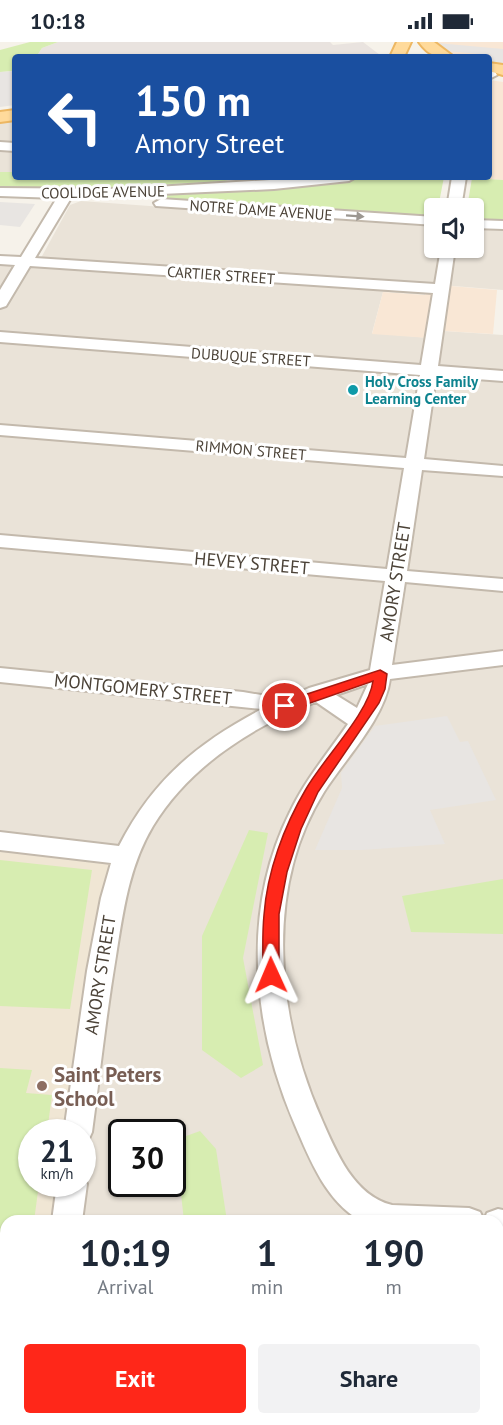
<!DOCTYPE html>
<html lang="en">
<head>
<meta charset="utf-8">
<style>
  body { margin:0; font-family:"PT Sans",sans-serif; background:#f2f2f3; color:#1f2937; height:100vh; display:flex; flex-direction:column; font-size:22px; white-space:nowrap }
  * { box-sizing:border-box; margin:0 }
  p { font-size:20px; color:#747a83 }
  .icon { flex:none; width:33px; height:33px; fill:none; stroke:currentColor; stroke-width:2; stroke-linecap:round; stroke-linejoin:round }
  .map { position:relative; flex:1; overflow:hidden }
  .details { position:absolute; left:0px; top:1173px; width:504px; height:210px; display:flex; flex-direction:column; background:#fff; border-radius:18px 18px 0 0; box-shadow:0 2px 4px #0004 }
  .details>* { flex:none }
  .top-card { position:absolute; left:12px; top:12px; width:480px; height:126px; border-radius:6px; box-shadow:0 2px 4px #0004; background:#1a4fa0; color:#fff; overflow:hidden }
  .buttons { position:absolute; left:424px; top:156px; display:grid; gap:12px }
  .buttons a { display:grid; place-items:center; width:60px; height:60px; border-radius:6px; background:#fff; box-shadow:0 2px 4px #0004; font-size:30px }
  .speed { position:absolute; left:18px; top:1077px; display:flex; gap:12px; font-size:30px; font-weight:700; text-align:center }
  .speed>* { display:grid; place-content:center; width:78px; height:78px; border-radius:50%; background:#fff; box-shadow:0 2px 4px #0004; line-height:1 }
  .speed small { font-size:15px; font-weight:400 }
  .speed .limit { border:3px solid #111; border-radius:9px; background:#fff; color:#111 }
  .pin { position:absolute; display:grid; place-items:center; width:51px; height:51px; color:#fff; margin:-26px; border:3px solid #fff; border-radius:50%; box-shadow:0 2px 6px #0007 }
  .me { position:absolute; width:66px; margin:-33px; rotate:359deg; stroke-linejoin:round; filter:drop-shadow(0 0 4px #0008) }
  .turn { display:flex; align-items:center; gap:21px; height:126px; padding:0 24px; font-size:27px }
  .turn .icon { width:78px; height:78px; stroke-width:2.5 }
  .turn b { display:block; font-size:42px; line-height:51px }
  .eta { display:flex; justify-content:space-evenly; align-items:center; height:102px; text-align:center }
  .eta b { font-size:36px; font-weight:700; line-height:42px }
  .cta { display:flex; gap:12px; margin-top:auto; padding:12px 24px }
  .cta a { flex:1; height:69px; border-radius:6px; background:#ff2719; color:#fff; font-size:24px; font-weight:700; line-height:69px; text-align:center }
  .cta a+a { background:#f2f2f3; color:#1f2937 }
  .status { display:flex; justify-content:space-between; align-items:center; height:42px; padding:0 30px; background:#fff; direction:ltr }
  .status svg { height:16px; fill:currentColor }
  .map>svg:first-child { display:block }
</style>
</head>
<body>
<div class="status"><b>10:18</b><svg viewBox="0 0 49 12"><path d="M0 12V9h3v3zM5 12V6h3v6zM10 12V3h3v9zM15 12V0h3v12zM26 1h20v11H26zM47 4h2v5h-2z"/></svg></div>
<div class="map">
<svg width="503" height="1383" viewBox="0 0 503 1383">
  <rect width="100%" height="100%" fill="#f6f2ea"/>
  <!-- residential -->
  <g fill="#eae3d8" fill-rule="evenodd">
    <path d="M15 79V130H0V80Z"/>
    <path d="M81 159 435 185V206H474V187L503 189V248L429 242 425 253 383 250 372 291 442 297 444 289 503 293V1383H0V223L36 225 70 163ZM32 1090H82V1142H32ZM122 1090H172V1142H122ZM6 1179H498V1377H6Z"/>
  </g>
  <!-- commercial -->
  <g fill="#f9e7d5">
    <path d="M433 0H503V25L489 22V15H454L439 8Z"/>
    <path d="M489 38 503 40V138L472 136 489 135Z"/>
    <path d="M428 242 497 248 493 292 445 289 443 297 372 292 383 250 425 253Z"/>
  </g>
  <!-- industrial -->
  <path fill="#e9e3df" d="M58 0H330L333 3 363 0 380 13 386 14 36 15 42 6Z"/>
  <!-- education -->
  <path fill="#f0e6d4" d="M0 799 126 814 90 998 78 1090H32V1142H72L67 1179H6V1302L0 1301Z"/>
  <!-- green -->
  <g fill="#d7edb1">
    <path d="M30 0H58L42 6 36 15H15V29L0 30V8Z"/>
    <path d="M0 130H15V135H213L229 139 61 148 0 145Z"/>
    <path d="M371 135H444L438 166H435V175L141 155 304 145Z"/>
    <path d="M472 136 503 138V178L474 176V166H467Z"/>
    <path d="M249 788 268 791 243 916 263 1023 241 1036 202 1008V894Z"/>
    <path d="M0 818 92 828 70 967 0 964Z"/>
    <path d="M503 837V892L411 890 402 854Z"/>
    <path d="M0 1026 32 1028 26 1051 52 1053 47 1090H32V1142H39L34 1179H6V1267H0Z"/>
    <path d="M200 1089 216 1107 227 1179H184L175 1098Z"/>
    <path d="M235 1377H337L343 1383H236Z"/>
  </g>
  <!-- parking -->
  <g fill="#e8e5e2">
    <path d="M437 1 503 7V25L489 22 491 13 446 9Z"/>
    <path d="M15 29V63L0 65V30Z"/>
    <path d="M0 160 35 162 20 185 0 183Z"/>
    <path d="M447 674 460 700 468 699 496 758 430 768 445 802 362 808H315L342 746 341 731 375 684Z"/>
  </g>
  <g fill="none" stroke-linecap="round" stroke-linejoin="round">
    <defs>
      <g id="minor">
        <path d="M489 29 495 30 497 33 489 37Z"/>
        <path d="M0 100 15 101V109L0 108Z"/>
        <path d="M318 135H356L349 139 274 147 71 156 35 216 435 242 441 206H455L438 324 503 329V339L436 334 424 417 503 424V434L422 428 407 529 503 537V549L405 540 392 623 503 609V623L390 637C385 676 345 717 324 750 263 847 277 978 322 1078 336 1110 354 1154 392 1163L469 1166 480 1170 484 1178 487 1171 498 1167 503 1168V1194L498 1193V1179H361C326 1159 310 1118 295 1083 252 984 241 868 290 770 305 738 328 711 348 682L316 660C252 684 189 725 153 784 129 824 123 870 116 914 106 973 100 1031 92 1090L88 1099 82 1101V1090H64L87 929 101 856 111 821 0 808V790L119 804C152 739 197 701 262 667L0 640V626L243 650 285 657 309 646 370 628 385 539 0 505V493L387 527 404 426 0 393V383L406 416 420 333 0 300V290L421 323 433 251 30 224 6 264 0 266V248L15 223 0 222V214L21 215 57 156 0 154V146L124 147ZM368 642 357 666 336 653Z"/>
        <path d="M452 135H466L461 166H447Z"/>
        <path d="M161 157 435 175V183L156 164 154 161Z"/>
        <path d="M474 178 503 179V187L474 186Z"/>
        <path d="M82 1133 87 1142 82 1179H52L57 1142H82Z"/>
        <path d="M0 1286 6 1287V1317L0 1316Z"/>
        <path d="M26 1377H60L59 1383H25Z"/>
      </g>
      <g id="major">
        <path d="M397 0H411L404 15H390Z"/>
        <path d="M419 0H434L454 15C437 15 430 15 419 0Z"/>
        <path d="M489 21 503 23V33L489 29Z"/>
        <path d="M15 68V78L0 80V70Z"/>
      </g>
    </defs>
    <!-- minor casing -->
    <use href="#minor" stroke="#c3b9ac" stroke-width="4"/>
    <!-- major casing -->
    <use href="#major" stroke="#edb762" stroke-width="4"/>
    <!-- minor -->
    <use href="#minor" fill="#fff" fill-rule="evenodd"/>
    <!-- major -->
    <use href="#major" fill="#ffda9b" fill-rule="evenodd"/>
  </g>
  <!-- one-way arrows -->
  <defs><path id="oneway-solid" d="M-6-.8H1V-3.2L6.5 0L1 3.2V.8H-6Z" transform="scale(1.5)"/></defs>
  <use fill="#9c9791" href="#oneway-solid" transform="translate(355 174) rotate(4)"/>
  <!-- route -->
  <path fill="#ff2719" stroke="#a61910" stroke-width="1.5" d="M380 628 387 632 385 647 379 661 318 750 301 787 287 830 279 872V933L276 937 271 939 265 937 263 933C263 913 262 892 264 873 267 830 284 784 306 747 323 717 369 671 373 639L290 668H280L278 664 280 661Z"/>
  <!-- markers -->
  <circle fill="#0f9aa8" stroke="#fff" stroke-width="2" cx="353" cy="348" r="6"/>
  <circle fill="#8d6e63" stroke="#fff" stroke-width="2" cx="42" cy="1044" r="6"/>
  <g text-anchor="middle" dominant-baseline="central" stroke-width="6" stroke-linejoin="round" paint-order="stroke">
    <!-- far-street labels -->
    <g font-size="15" fill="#4b4237" stroke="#fff">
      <text transform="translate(103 150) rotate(-1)">COOLIDGE AVENUE</text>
      <text transform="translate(261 168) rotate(4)">NOTRE DAME AVENUE</text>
      <text transform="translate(221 233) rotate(4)">CARTIER STREET</text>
      <text transform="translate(251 315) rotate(4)">DUBUQUE STREET</text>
      <text transform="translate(251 408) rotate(5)">RIMMON STREET</text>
    </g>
    <!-- far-culture labels -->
    <g font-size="15" font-weight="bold" fill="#0d838f" stroke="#fff" text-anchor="start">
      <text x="365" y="339">Holy Cross Family<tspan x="365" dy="17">Learning Center</tspan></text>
    </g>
    <!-- street labels -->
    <g font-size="18" fill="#4b4237" stroke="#fff">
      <text transform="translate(252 521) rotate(5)">HEVEY STREET</text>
      <text transform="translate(395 540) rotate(-81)">AMORY STREET</text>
      <text transform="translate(143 647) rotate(6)">MONTGOMERY STREET</text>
      <text transform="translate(100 933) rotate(-81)">AMORY STREET</text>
    </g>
    <!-- near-education labels -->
    <g font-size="21" font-weight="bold" fill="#785e54" stroke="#fff" text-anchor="start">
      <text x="54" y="1032">Saint Peters<tspan x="54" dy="24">School</tspan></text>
    </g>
  </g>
</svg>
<div class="buttons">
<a><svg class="icon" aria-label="sound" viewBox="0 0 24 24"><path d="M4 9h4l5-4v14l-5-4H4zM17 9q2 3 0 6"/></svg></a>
</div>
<div class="speed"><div>21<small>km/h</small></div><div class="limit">30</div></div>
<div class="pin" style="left:285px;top:664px;background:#d93025"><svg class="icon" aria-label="arrive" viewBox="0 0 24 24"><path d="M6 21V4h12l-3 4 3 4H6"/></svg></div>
<svg class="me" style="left:271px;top:933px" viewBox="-20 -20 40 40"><path d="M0-17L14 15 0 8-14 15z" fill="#ff2719" stroke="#fff" stroke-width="4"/></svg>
<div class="top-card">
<div class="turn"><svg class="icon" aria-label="left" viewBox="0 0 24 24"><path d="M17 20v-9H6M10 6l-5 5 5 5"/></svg><div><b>150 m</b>Amory Street</div></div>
</div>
<section class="details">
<div class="eta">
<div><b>10:19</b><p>Arrival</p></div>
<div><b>1</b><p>min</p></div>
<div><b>190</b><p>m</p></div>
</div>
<div class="cta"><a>Exit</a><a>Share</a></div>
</section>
</div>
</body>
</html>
